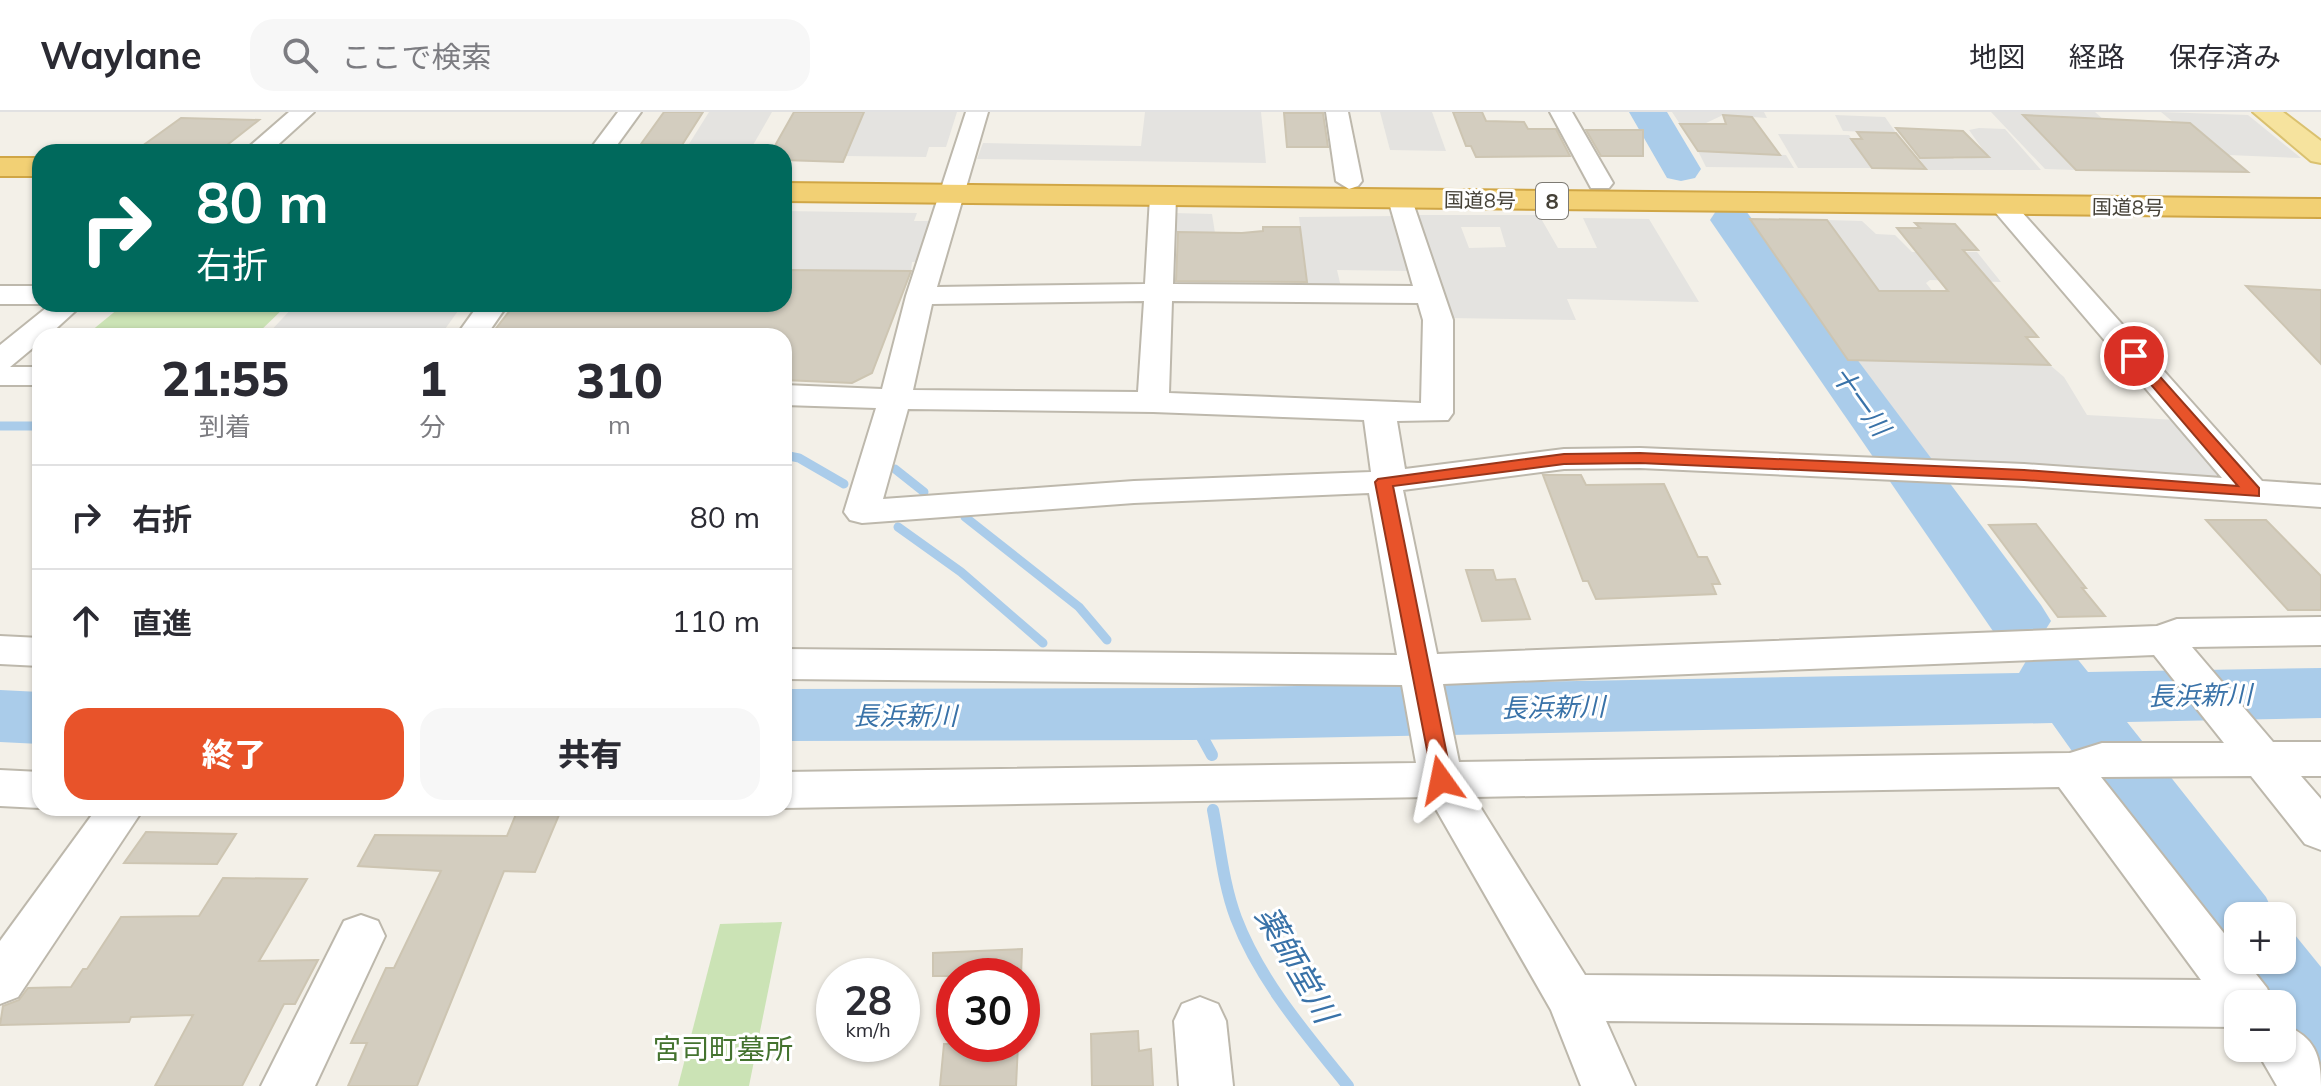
<!DOCTYPE html>
<html lang="ja">
<head>
<meta charset="utf-8">
<style>
  body { margin:0; font-family:Mulish,"Noto Sans JP",sans-serif; background:#f7f7f7; color:#2b2b33; height:100vh; display:flex; flex-direction:column; font-size:30px; white-space:nowrap }
  * { box-sizing:border-box; margin:0 }
  p { font-size:26px; color:#7c7c81 }
  .icon { flex:none; width:44px; height:44px; fill:none; stroke:currentColor; stroke-width:2; stroke-linecap:round; stroke-linejoin:round }
  .map { position:relative; flex:1; overflow:hidden }
  .details { position:absolute; left:32px; top:216px; width:760px; height:488px; display:flex; flex-direction:column; background:#fff; border-radius:24px; box-shadow:0 2px 6px #0004 }
  .details>* { flex:none }
  .hud { position:absolute; left:32px; top:32px; width:760px; height:168px; border-radius:24px; box-shadow:0 2px 6px #0004; background:#00695c; color:#fff; overflow:hidden }
  .fabs { position:absolute; left:2224px; top:790px; display:grid; gap:16px }
  .fabs a { display:grid; place-items:center; width:72px; height:72px; border-radius:16px; background:#fff; box-shadow:0 2px 6px #0004; font-size:40px }
  .speed { position:absolute; left:816px; top:846px; display:flex; gap:16px; font-size:40px; font-weight:700; text-align:center }
  .speed>* { display:grid; place-content:center; width:104px; height:104px; border-radius:50%; background:#fff; box-shadow:0 2px 6px #0004; line-height:1 }
  .speed small { font-size:20px; font-weight:400 }
  .speed .limit { border:12px solid #d22; background:#fff; color:#111 }
  .pin { position:absolute; display:grid; place-items:center; width:68px; height:68px; color:#fff; margin:-34px; border:4px solid #fff; border-radius:50%; box-shadow:0 2px 8px #0007 }
  .me { position:absolute; width:88px; margin:-44px; rotate:348deg; stroke-linejoin:round; filter:drop-shadow(0 0 6px #0008) }
  .turn { display:flex; align-items:center; gap:28px; height:168px; padding:0 32px; font-size:36px }
  .turn .icon { width:104px; height:104px; stroke-width:2.5 }
  .turn b { display:block; font-size:56px; line-height:68px }
  .eta { display:flex; justify-content:space-evenly; align-items:center; height:136px; text-align:center }
  .eta b { font-size:48px; font-weight:800; line-height:56px }
  .cta { display:flex; gap:16px; margin-top:auto; padding:16px 32px }
  .cta a { flex:1; height:92px; border-radius:24px; background:#e8532a; color:#fff; font-size:32px; font-weight:800; line-height:92px; text-align:center }
  .cta a+a { background:#f7f7f7; color:#2b2b33 }
  ul { padding:0; list-style:none }
  li { display:flex; align-items:center; gap:24px; height:104px; padding:0 32px; border-top:2px solid #e1e1e2 }
  li div { flex:1 }
  li b { display:block; font-size:30px }
  li em { font-style:normal }
  header { display:flex; align-items:center; gap:48px; box-sizing:border-box; height:112px; padding:0 40px; background:#fff; border-bottom:2px solid #e1e1e2 }
  header strong { font-size:38px }
  nav { display:flex; gap:44px; margin-inline-start:auto; font-size:28px }
  .search { width:560px; height:72px; background:#f7f7f7; display:flex; align-items:center; gap:20px; box-sizing:border-box; padding:0 28px; border-radius:24px; color:#7c7c81; font-size:30px }
  .map>svg:first-child { display:block }
</style>
</head>
<body>
<header>
<strong>Waylane</strong>
<div class="search"><svg class="icon" aria-label="search" viewBox="0 0 24 24"><circle cx="10" cy="10" r="6"/><path d="M15 15l6 6"/></svg>ここで検索</div>
<nav><a>地図</a><a>経路</a><a>保存済み</a></nav>
</header>
<div class="map">
<svg width="2321" height="974" viewBox="0 0 2321 974">
  <rect width="100%" height="100%" fill="#f3f0e8"/>
  <!-- green -->
  <g fill="#cbe3b5">
    <path d="M124 192H288L255 224H85Z"/>
    <path d="M782 810 749 974H678L720 812Z"/>
  </g>
  <!-- parking -->
  <g fill="#e4e3e0" fill-rule="evenodd">
    <path d="M709 0H772L749 40H684Z"/>
    <path d="M864 0H957L946 35H929L926 45 845 44Z"/>
    <path d="M1145 0H1261L1266 51 977 47 983 31 1141 34Z"/>
    <path d="M1380 0H1432L1446 39 1390 38Z"/>
    <path d="M1672 0H1764L1767 6 1723 3 1704 12H1680Z"/>
    <path d="M1991 0H2095L2126 28 2087 26 2064 4 2024 3 2076 58 2045 57Z"/>
    <path d="M2161 0 2248 3 2301 46 2228 43 2190 11 2173 10Z"/>
    <path d="M1835 3 1885 5 1896 21 1843 19Z"/>
    <path d="M1979 16 2005 17 2041 58H1927L1915 40 1948 41 1954 47 1988 45 1969 18Z"/>
    <path d="M1778 22 1849 23 1872 56H1798Z"/>
    <path d="M1698 39 1786 43 1794 56 1706 55Z"/>
    <path d="M784 99 917 101 914 109H932L920 150H912L911 159 784 158Z"/>
    <path d="M1174 101 1212 102 1215 121 1175 120Z"/>
    <path d="M1416 103H1539L1558 136H1597L1583 106 1649 107 1699 190 1567 187 1576 208 1450 206ZM1461 115H1500L1506 135 1469 136Z"/>
    <path d="M1396 104 1409 159 1337 158 1341 175 1308 176 1299 105Z"/>
    <path d="M1827 108 1862 109 1876 122 1895 123 1912 140H1977L2001 170 1930 168 1926 171 1990 252 2050 253 2064 265 2087 303 2177 308 2229 369 1928 349 1848 248 1955 249 1899 179 1797 180 1778 149 1855 148Z"/>
    <path d="M296 192 311 193 463 192 440 224H266Z"/>
  </g>
  <g fill="none" stroke-linecap="round" stroke-linejoin="round">
    <!-- stream-far1 -->
    <g stroke="#aaccea" stroke-width="9">
      <path d="M0 314H40"/>
      <path d="M784 343 799 346 844 372"/>
      <path d="M895 357 924 380"/>
      <path d="M965 405 1079 495 1107 528"/>
      <path d="M898 415 961 460 1043 531"/>
    </g>
    <!-- stream -->
    <g stroke="#aaccea" stroke-width="12">
      <path d="M1183 590 1212 643"/>
      <path d="M1091 594 1097 602"/>
      <path d="M1213 698C1220 734 1223 771 1236 806 1260 869 1306 922 1348 974"/>
    </g>
    <!-- river -->
    <g fill="#aaccea" fill-rule="evenodd">
      <path d="M1629 0H1667L1701 57 1695 66 1681 69 1667 66Z"/>
      <path d="M1731 95 1746 99 2041 493 2051 509 2041 525 2019 531 1997 525 1710 108 1716 99Z"/>
      <path d="M2052 537 2075 544 2088 560 2321 556V606L2127 610 2266 785 2275 804H2238V848H2282V818L2295 823 2321 855V959C2276 942 2282 938 2282 892H2252L2227 848 2230 840 2210 833 2052 611 1192 628 784 629V577L1192 576 2019 561 2029 544Z"/>
      <path d="M0 578 40 580V632L0 630Z"/>
    </g>
  </g>
  <!-- building -->
  <g fill="#d3cdbf" stroke="#cdc5b2" stroke-width="2">
    <path d="M664 0H703L682 33 641 32Z"/>
    <path d="M794 0H864L843 50 784 48V39H772Z"/>
    <path d="M1453 0H1482L1486 9 1524 10 1528 17H1556L1570 44 1476 45 1471 34H1466Z"/>
    <path d="M1284 1H1323L1328 35H1287Z"/>
    <path d="M1723 3 1752 5 1780 43 1698 39 1680 12H1726Z"/>
    <path d="M2023 3 2190 11 2248 60 2076 58Z"/>
    <path d="M181 6 259 8 227 33 208 38 138 37Z"/>
    <path d="M1896 16 1963 19 1989 45 1920 46Z"/>
    <path d="M1586 18H1643V44H1601Z"/>
    <path d="M1857 20 1896 21 1926 57 1872 56 1851 27H1862Z"/>
    <path d="M1750 107 1827 108 1879 179H1948L1897 116H1920L1915 111 1955 112 1978 138H1963L2038 225H2026L2050 253 1848 248Z"/>
    <path d="M1263 115H1300L1307 170 1176 169 1178 120 1242 121 1263 119Z"/>
    <path d="M784 158 911 159 872 261 852 271 784 268V224H490L515 192H784Z"/>
    <path d="M2246 174 2321 178V252Z"/>
    <path d="M1543 363H1581L1586 373 1664 372 1698 445H1707L1720 472H1712L1716 482 1596 487 1588 469H1583Z"/>
    <path d="M2206 408H2266L2321 464V498H2288Z"/>
    <path d="M2036 412 2086 476H2082L2105 504 2058 505 1989 413Z"/>
    <path d="M1466 458H1493L1496 468 1515 467 1530 507 1482 509Z"/>
    <path d="M516 702 559 703 535 760 504 759 417 974H348L367 931H351L386 856H394L441 759 358 754 375 723 507 724Z"/>
    <path d="M146 720 236 722 217 752 124 751Z"/>
    <path d="M223 766 307 767 259 849 318 848 295 892H284L242 974H155L193 903 131 905 129 910 0 913 3 894 19 888 28 876 71 875 83 857H87L121 805 199 804Z"/>
    <path d="M1022 837 1021 864H933V841Z"/>
    <path d="M1138 919 1139 939 1151 937 1153 974H1092L1091 922Z"/>
    <path d="M944 932H1018L1016 974H940Z"/>
  </g>
  <g fill="none" stroke-linecap="round" stroke-linejoin="round">
    <defs>
      <g id="minor">
        <path d="M289 0H314L270 40H243Z"/>
        <path d="M618 0H641L612 40H588Z"/>
        <path d="M966 0H988L937 175 1145 172 1150 85 1163 77 1176 85 1173 172 1413 174 1388 87 1401 79 1410 82 1453 208V301L1448 308 1397 309 1405 357 1564 337 1640 336 2024 352 2222 366 1990 94 1994 89H2012L2262 369 2321 373V395L2024 374 1640 356 1564 357 1403 378 1437 542 2157 514 2177 507 2321 505V533L2192 535 2273 630H2321V664H2301L2321 687V738L2305 732 2251 664 2101 665 2238 839V848H2245L2267 876 2274 892H2238V915L1606 909 1635 974H1581L1551 898 1429 685 784 696V660L1416 651 1402 573 784 567V537L1397 543 1369 381 1134 391 862 411 850 408 844 400 876 296 784 293V273L882 277 906 184ZM1144 189 1138 280 913 278 932 192ZM1172 189 1418 191 1423 208 1421 291 1169 281ZM908 297 1153 300 1364 308 1371 360 1134 369 883 387ZM2154 543 2224 631H2102L2070 641 1459 650 1443 572ZM2059 675 2201 868 1585 863 1474 685Z"/>
        <path d="M1326 0H1348L1362 69 1358 74 1349 77 1336 69Z"/>
        <path d="M1550 0H1572L1613 71 1609 76H1591Z"/>
        <rect x="0" y="174" width="40" height="18"/>
        <path d="M51 192H83L48 224H40V230L10 255H40V273H0V233Z"/>
        <path d="M479 192H508L486 224H456Z"/>
        <path d="M0 524 40 526V554L0 552Z"/>
        <path d="M0 658 40 660V696L0 694Z"/>
        <path d="M97 696H144L18 885 0 892V829Z"/>
        <path d="M361 803 378 809 385 824 315 974H261L344 809Z"/>
        <path d="M1200 885 1218 892 1226 909 1233 974H1179L1174 909 1182 892Z"/>
        <path d="M2282 912C2314 924 2321 942 2321 974H2277L2255 936H2282Z"/>
      </g>
      <path id="major" d="M2253 0H2283L2321 29V51L2311 49Z"/>
      <g id="highway">
        <rect x="0" y="46" width="40" height="18"/>
        <path d="M784 71 2321 87V105L784 89Z"/>
      </g>
    </defs>
    <!-- minor casing -->
    <use href="#minor" stroke="#bdb8ac" stroke-width="4"/>
    <!-- major casing -->
    <use href="#major" stroke="#dac16f" stroke-width="4"/>
    <!-- highway casing -->
    <use href="#highway" stroke="#d0a645" stroke-width="4"/>
    <!-- minor -->
    <use href="#minor" fill="#fff" fill-rule="evenodd"/>
    <!-- major -->
    <use href="#major" fill="#f6e39e" fill-rule="evenodd"/>
    <!-- highway -->
    <use href="#highway" fill="#f2d074" fill-rule="evenodd"/>
  </g>
  <!-- route -->
  <path fill="#e8532a" stroke="#97361b" stroke-width="2" d="M2134 239 2139 241 2259 376V384L2024 368 1640 351 1564 352 1393 374 1452 668 1449 674H1434L1375 370 1378 367 1564 342 1640 341 2024 358 2238 374 2129 247 2127 244Z"/>
  <g text-anchor="middle" dominant-baseline="central" stroke-width="6" stroke-linejoin="round" paint-order="stroke">
    <!-- far-street labels -->
    <g font-size="20" fill="#454137" stroke="#fff">
      <text transform="translate(1480 88) rotate(1)">国道8号</text>
      <text transform="translate(2128 95) rotate(1)">国道8号</text>
    </g>
    <!-- shield labels -->
    <rect fill="#fff" stroke="#7d7a73" stroke-width="2" x="1536" y="71" width="32" height="36" rx="6"/>
    <g font-size="22" font-weight="bold" fill="#454137">
      <text x="1552" y="89">8</text>
    </g>
    <!-- water labels -->
    <g font-size="26" font-style="italic" fill="#3972a8" stroke="#fff">
      <text transform="translate(1861 289) rotate(54)">十一川</text>
      <text transform="translate(2200 583) rotate(-1)">長浜新川</text>
      <text transform="translate(1553 595) rotate(-1)">長浜新川</text>
      <text x="905" y="603">長浜新川</text>
    </g>
    <!-- near-park labels -->
    <g font-size="28" fill="#44732f" stroke="#fff">
      <text x="723" y="936">宮司町墓所</text>
    </g>
    <!-- near-water labels -->
    <g font-size="32" font-style="italic" fill="#3972a8" stroke="#fff">
      <text transform="translate(1297 852) rotate(60)">薬師堂川</text>
    </g>
  </g>
</svg>
<div class="fabs">
<a>+</a>
<a>−</a>
</div>
<div class="speed"><div>28<small>km/h</small></div><div class="limit">30</div></div>
<div class="pin" style="left:2134px;top:244px;background:#d93025"><svg class="icon" aria-label="arrive" viewBox="0 0 24 24"><path d="M6 21V4h12l-3 4 3 4H6"/></svg></div>
<svg class="me" style="left:1441px;top:668px" viewBox="-20 -20 40 40"><path d="M0-17L14 15 0 8-14 15z" fill="#e8532a" stroke="#fff" stroke-width="4"/></svg>
<div class="hud">
<div class="turn"><svg class="icon" aria-label="right" viewBox="0 0 24 24"><path d="M7 20v-9h11M14 6l5 5-5 5"/></svg><div><b>80 m</b>右折</div></div>
</div>
<section class="details">
<div class="eta">
<div><b>21:55</b><p>到着</p></div>
<div><b>1</b><p>分</p></div>
<div><b>310</b><p>m</p></div>
</div>
<ul>
<li><svg class="icon" aria-label="right" viewBox="0 0 24 24"><path d="M7 20v-9h11M14 6l5 5-5 5"/></svg><div><b>右折</b></div><em>80 m</em></li>
<li><svg class="icon" aria-label="ahead" viewBox="0 0 24 24"><path d="M12 20V5M6 11l6-6 6 6"/></svg><div><b>直進</b></div><em>110 m</em></li>
</ul>
<div class="cta"><a>終了</a><a>共有</a></div>
</section>
</div>
</body>
</html>
